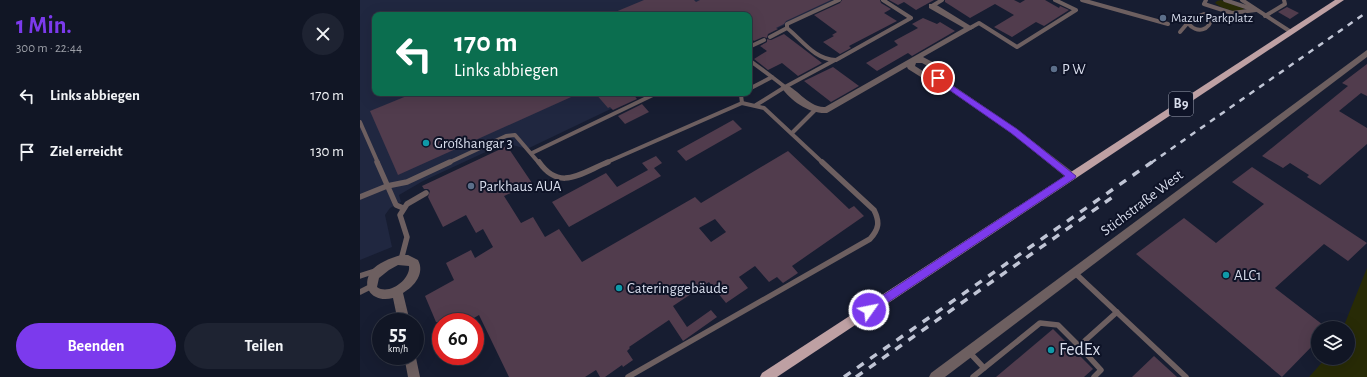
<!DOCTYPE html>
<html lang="de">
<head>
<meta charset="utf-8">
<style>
  body { margin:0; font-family:"Alegreya Sans",sans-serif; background:#1e2332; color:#f1f3f6; height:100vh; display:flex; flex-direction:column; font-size:15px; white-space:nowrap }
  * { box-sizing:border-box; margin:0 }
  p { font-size:13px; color:#9c9fa7 }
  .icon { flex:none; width:22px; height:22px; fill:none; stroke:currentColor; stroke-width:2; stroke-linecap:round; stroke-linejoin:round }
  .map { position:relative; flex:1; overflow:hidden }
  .details { display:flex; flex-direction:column; background:#111625; width:360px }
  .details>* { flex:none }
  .banner { position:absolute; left:12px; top:12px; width:380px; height:84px; border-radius:8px; box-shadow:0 4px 16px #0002,0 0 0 1px #303542; background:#0b6e4f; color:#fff; overflow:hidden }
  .fabs { position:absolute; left:951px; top:321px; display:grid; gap:8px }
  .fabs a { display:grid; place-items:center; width:44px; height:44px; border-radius:50%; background:#111625; box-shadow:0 4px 16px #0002,0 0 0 1px #303542; font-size:20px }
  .speed { position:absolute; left:12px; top:313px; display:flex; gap:8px; font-size:20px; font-weight:700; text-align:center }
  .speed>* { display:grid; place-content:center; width:52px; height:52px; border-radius:50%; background:#111625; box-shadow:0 4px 16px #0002,0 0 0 1px #303542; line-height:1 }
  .speed small { font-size:10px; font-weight:400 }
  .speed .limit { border:6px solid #d22; background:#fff; color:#111 }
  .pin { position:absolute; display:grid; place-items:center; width:34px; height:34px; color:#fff; margin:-17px; border:2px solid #fff; border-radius:50%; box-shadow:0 1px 4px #0007 }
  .me { position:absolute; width:44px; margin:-22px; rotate:57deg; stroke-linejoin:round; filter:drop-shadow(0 0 3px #0008) }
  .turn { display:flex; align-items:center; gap:14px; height:84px; padding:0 16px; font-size:18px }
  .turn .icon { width:52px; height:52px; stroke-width:2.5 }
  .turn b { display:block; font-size:28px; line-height:34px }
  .round { display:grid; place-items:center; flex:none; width:42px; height:42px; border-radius:21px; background:#1e2332 }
  .overview { display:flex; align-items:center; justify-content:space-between; height:68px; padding:0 16px }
  h1 { font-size:24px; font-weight:700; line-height:30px; color:#7c3aed }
  .primary-button { display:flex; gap:8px; margin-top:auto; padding:8px 16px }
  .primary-button a { flex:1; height:46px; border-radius:24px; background:#7c3aed; color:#fff; font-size:16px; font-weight:700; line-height:46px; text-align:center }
  .primary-button a+a { background:#1e2332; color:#f1f3f6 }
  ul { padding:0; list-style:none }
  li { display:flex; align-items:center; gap:12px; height:56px; padding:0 16px }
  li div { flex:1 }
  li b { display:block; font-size:15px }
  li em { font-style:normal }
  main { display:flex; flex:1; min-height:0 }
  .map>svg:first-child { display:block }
</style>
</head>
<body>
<main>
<section class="details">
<div class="overview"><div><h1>1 Min.</h1><p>300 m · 22:44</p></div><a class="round"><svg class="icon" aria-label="close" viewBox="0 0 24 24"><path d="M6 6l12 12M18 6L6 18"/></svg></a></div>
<ul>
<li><svg class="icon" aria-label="left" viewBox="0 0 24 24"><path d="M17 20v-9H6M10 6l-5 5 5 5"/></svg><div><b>Links abbiegen</b></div><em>170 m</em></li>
<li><svg class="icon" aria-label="arrive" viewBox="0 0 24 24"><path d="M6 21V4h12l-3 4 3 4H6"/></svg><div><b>Ziel erreicht</b></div><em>130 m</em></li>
</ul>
<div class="primary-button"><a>Beenden</a><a>Teilen</a></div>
</section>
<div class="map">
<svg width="1007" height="377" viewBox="0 0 1007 377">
  <rect width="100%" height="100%" fill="#171d31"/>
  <!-- built -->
  <path fill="#202740" d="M0 0H477L389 42V15H15V93H284L167 149 145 143 63 181 39 195 41 202 30 208 25 215 32 247 0 260Z"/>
  <!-- green -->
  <g fill="#282b06">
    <path d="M861 0 885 9C875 13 864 10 855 3L857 1Z"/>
    <path d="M1007 268V377H949L966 358H988V328H983Z"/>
  </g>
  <!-- building -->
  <g fill="#513c4d" fill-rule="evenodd">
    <path d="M284 0H334L336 2 340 0H471L426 21 424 24 416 28 418 29 408 34 407 38 403 37 394 41 389 37V15H248Z"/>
    <path d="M482 0H520L521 3 531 9 524 13 537 21 489 46 491 48 480 54 463 42 474 36 472 35 477 32 454 15 480 3Z"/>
    <path d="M529 0H574L556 10 544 2 538 5Z"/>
    <path d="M585 0H654L660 3 665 0H685L699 8 700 6 709 10 684 26 676 22 652 37 634 27 654 15 635 4 610 18 585 2Z"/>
    <path d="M927 7 939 13 930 19 918 12Z"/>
    <path d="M563 18 577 24 580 22 595 31 552 56 548 53 517 71 506 63 538 45 534 41 558 28 552 24Z"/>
    <path d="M424 34 462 63 438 76 422 63 408 70 394 59 407 51 400 46 407 42V39L411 40Z"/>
    <path d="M1007 64V96L1001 93 979 111 1007 128V144L960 185 947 177 949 175 930 163 923 168 902 156 988 86 982 83Z"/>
    <path d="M473 67 499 86 471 102 444 81Z"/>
    <path d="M54 93H220L38 175 10 111Z"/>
    <path d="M235 93H272L277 99 253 110 250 107 248 108Z"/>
    <path d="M282 104 289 112 265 124 258 116Z"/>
    <path d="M373 120 382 129 326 161 317 151Z"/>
    <path d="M147 146 172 183 144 196 161 223 173 217 185 237 199 229 222 262 335 197 341 203 428 151 489 209 494 206 504 216 432 266 438 273 423 283 417 277 409 282 395 266 379 277 388 288 366 303 349 282 313 306 327 327 351 310 357 317 323 341 309 320 269 347 270 348 267 351 273 360 263 367 262 365 245 377H240L236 370 225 377H149L119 315 107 322H76L65 296 94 280 86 263 111 250 115 258 133 247 123 229 116 233 106 215 83 227 68 197 70 191 68 189H64L62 186ZM355 219 366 232 351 242 339 228Z"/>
    <path d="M296 156 302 163 294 168 301 176 209 227 192 202 246 173 257 187 288 170 282 163Z"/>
    <path d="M892 167 1007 243 988 261 964 244 915 288 967 328H958V340L922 377 776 254 824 218 856 243 904 204 872 182Z"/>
    <path d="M693 329 733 369 724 377H636Z"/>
    <path d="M794 356 817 377H772Z"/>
  </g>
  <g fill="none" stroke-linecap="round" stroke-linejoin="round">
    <!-- service-far1 -->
    <g stroke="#6d5f60" stroke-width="4">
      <path d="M722 0 808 24"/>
      <path d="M846 0 844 4 872 13 896 10"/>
      <path d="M865 0 892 9"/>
      <path d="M882 0 931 32"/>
      <path d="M572 6 582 0"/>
      <path d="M905 16 925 4 924 0"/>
      <path d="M427 28V24L479 0"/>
      <path d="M610 28 619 23 657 47 716 10 695 0"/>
      <path d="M820 32 831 19 844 14 851 17C851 31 836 34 828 23"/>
      <path d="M410 37 427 28C442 40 455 60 476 60L551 18 523 0"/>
      <path d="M389 47 404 40"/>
      <path d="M389 60 412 77"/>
      <path d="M425 87 475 60"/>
      <path d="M389 89 412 77 425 87 396 105"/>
      <path d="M382 103 381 95 383 93"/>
      <path d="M0 122 18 163"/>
      <path d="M432 133 455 110"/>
      <path d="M172 153 297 93"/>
      <path d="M88 163 146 136 155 135 179 163"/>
      <path d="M245 163 382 103 404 108 463 163"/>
    </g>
    <!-- service -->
    <g stroke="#6d5f60" stroke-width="5.5">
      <path d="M17 162 36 205 43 208"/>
      <path d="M179 162C200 192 221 173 248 162"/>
      <path d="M0 197 27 186 47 182 90 162"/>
      <path d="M41 260 47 237 40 215 47 204 66 193"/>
      <path d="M715 273 826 377"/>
      <path d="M0 276 15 271"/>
      <path d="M0 292 12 286"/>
      <path d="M719 346 741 370 734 377"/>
      <path d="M609 352 624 368"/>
      <path d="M268 377 510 239C519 229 520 222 514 210L462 162"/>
      <path d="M613 377 680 323 698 325 719 346 757 312"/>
    </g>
    <!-- minor -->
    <g fill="#6d5f60" fill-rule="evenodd">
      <path d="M569 4H575L614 28 563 57 582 67V78L657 129 714 173 716 176 714 179H708L651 133 576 81 564 79 548 69 547 67 467 113C449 114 431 101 421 87L422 85C433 82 447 108 465 107L604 28 569 8ZM556 63H562L575 70 574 76 569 75 555 66Z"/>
      <path d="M1007 50V57L585 377H569L571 373Z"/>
      <path d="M41 255H48L58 260C65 273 55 286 43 293L50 322H38L33 298C14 303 0 289 11 271 18 263 30 258 41 255ZM38 265 49 266C51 279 29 296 17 287L19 278 29 270Z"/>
      <path d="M55 353 60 377H48L44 356H55Z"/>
    </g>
    <!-- primary -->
    <path fill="#bea0a3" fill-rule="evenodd" d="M975 0H984L417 377H400L402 373Z"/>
    <!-- rail-far1 -->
    <path stroke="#c0c5d5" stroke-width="2.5" stroke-dasharray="6 6" stroke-linecap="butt" d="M791 163 1007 12"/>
    <!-- rail -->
    <g stroke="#c0c5d5" stroke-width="3.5" stroke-dasharray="8 8" stroke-linecap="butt">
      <path d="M484 377 792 162"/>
      <path d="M496 377 757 194"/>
    </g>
  </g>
  <!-- route -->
  <path fill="#7c3aed" stroke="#51269a" d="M578 76 657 129 716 176 715 178 509 315 505 314 503 310 505 307 705 176 651 133 575 80 574 78Z"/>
  <!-- markers -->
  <g fill="#5c6f8a" stroke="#0e1327" stroke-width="1.5">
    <circle cx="803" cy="18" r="4"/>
    <circle cx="694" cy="69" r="4"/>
    <circle cx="111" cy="186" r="4"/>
  </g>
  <g fill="#0f9aa8" stroke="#0e1327" stroke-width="1.5">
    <circle cx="66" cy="143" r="4"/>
    <circle cx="866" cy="275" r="4"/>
    <circle cx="259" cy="288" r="4"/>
    <circle cx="691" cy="350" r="4"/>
  </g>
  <g text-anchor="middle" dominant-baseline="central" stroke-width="4" stroke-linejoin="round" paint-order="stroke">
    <!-- far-poi labels -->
    <g font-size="13" fill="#d8ddec" stroke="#0e1327" text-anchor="start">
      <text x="811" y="18">Mazur Parkplatz</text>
    </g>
    <!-- shield labels -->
    <rect fill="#0e1327" stroke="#9ba0b1" stroke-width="1" x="809" y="92" width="24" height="24" rx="3"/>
    <g font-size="14" font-weight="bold" fill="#d8ddec">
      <text x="821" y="104">B9</text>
    </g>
    <!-- poi labels -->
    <g font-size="15" fill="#d8ddec" stroke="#0e1327" text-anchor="start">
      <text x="702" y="69">P W</text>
      <text x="74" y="143">Großhangar 3</text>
      <text x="119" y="186">Parkhaus AUA</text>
      <text x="874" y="275">ALC1</text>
      <text x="267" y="288">Cateringgebäude</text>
    </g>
    <!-- street labels -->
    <g font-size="15" fill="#d8ddec" stroke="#0e1327">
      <text transform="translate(782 203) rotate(-37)">Stichstraße West</text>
    </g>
    <!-- near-poi labels -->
    <g font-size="18" fill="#d8ddec" stroke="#0e1327" text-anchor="start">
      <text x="699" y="350">FedEx</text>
    </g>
  </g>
</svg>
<div class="fabs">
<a><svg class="icon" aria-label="layers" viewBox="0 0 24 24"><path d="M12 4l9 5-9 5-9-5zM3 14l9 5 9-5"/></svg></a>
</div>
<div class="speed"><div>55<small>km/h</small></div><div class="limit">60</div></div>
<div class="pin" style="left:578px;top:78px;background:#d93025"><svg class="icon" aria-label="arrive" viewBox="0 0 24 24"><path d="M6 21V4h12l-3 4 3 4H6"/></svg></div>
<svg class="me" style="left:509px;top:310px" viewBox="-20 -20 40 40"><circle r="17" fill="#7c3aed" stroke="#fff" stroke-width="3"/><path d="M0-11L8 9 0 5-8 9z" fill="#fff"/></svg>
<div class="banner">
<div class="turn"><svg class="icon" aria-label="left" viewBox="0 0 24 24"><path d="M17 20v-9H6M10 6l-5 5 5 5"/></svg><div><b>170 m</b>Links abbiegen</div></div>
</div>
</div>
</main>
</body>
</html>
